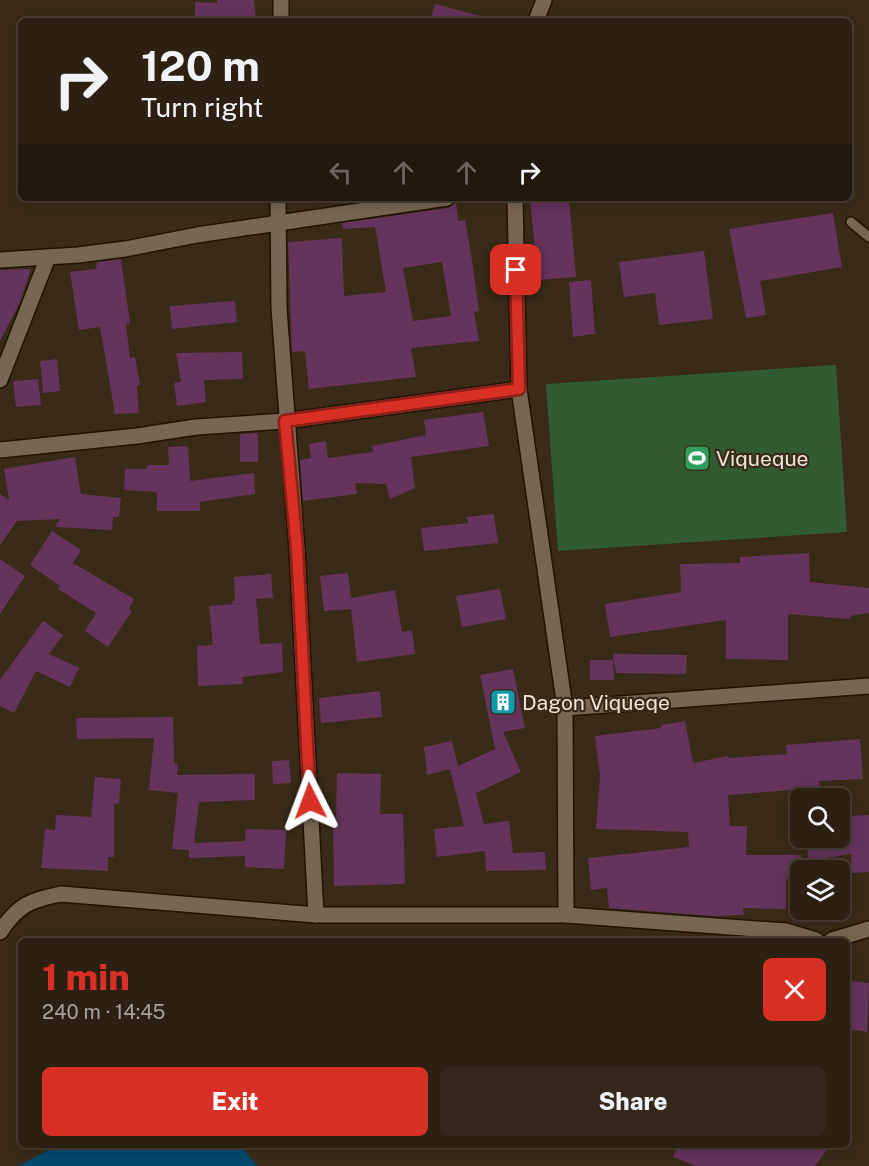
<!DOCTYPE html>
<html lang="en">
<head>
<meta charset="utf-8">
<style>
  body { margin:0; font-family:"Public Sans",sans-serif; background:#33281b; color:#f1f3f6; height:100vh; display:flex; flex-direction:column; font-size:22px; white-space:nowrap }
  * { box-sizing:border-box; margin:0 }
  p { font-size:20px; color:#a6a39f }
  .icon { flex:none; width:33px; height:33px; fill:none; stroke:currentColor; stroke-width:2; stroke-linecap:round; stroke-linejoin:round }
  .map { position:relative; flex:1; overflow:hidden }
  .details { position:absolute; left:18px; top:938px; width:832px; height:210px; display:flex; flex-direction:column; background:#2b2012; border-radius:9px; box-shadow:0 3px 15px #0003,0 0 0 2px #473e32 }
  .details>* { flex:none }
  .banner { position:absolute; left:18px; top:18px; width:834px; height:183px; border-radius:9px; box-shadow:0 3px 15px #0003,0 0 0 2px #473e32; background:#2b2012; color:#f1f3f6; overflow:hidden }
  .tools { position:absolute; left:790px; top:788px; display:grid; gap:12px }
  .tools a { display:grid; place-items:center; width:60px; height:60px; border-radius:9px; background:#2b2012; box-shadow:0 3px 15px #0003,0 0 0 2px #473e32; font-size:30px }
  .pin { position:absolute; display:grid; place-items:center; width:51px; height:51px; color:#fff; margin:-26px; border-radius:12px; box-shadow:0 3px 9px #0006 }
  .me { position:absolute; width:66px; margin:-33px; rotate:357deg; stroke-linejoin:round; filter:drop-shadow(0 0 4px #0008) }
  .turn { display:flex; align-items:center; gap:21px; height:126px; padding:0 24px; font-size:27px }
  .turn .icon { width:78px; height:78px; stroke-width:2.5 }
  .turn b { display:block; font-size:42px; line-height:51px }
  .lanes { display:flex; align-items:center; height:57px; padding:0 24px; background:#0003; justify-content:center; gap:30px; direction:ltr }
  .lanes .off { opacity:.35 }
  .round { display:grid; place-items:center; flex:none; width:63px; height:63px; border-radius:9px; background:#33281b }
  .head { display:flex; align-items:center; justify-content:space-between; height:102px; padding:0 24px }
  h1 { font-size:36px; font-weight:800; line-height:45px; color:#d93025 }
  .button { display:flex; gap:12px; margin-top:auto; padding:12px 24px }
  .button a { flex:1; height:69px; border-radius:9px; background:#d93025; color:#fff; font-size:24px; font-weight:800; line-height:69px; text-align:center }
  .button a+a { background:#33281b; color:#f1f3f6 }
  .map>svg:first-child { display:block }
</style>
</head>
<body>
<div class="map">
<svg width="869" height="1166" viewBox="0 0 869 1166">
  <rect width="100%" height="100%" fill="#392b18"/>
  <!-- green -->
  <path fill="#315b30" d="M836 365 847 532 558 551 546 384Z"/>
  <!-- water -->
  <path fill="#024970" d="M61 1144 240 1145 257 1166H18Z"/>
  <!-- building -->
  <g fill="#65345d" fill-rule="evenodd">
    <path d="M217 0H254L256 18 195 21V2L217 3Z"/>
    <path d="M435 4 480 16 479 21H430Z"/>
    <path d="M530 198H569L576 277 538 280Z"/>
    <path d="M456 202 458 221 465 220 472 260 479 311 474 312 479 341 411 348 416 377 309 389 305 351 292 352 288 242 342 238 344 296 386 292 375 227 343 229 342 223 448 208ZM442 262 451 316 413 321 403 268Z"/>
    <path d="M833 213 842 267 760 281 766 315 746 318 729 229Z"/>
    <path d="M704 251 713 319 659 325 655 293 624 297 619 262Z"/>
    <path d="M121 259 130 323 126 324 130 358 135 357 140 385 137 386 139 413 115 414 100 327 79 330 70 272 96 269 97 262Z"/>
    <path d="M31 269 20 302 0 341V270Z"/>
    <path d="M591 280 595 334 573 337 569 282Z"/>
    <path d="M235 301 237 322 172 329 170 306Z"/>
    <path d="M242 352 243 379 204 380 206 402 177 406 174 383 181 382 176 353Z"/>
    <path d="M57 359 60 391 43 393 40 361Z"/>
    <path d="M38 379 41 405 16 407 13 381Z"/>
    <path d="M483 412 489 446 411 457 415 488 390 499 386 484 355 483 357 494 303 501 300 460 311 458 309 444 326 441 328 458 373 452 372 446 426 435 424 420Z"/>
    <path d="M258 433V462H240V434Z"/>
    <path d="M188 446 190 481 254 473 255 494 200 502V511H157V492L124 490 125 469H147V465H169L168 447Z"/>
    <path d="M75 457 81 494 121 498 119 517H113L112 530 55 527 60 519 17 521 0 545V494L9 500 4 469Z"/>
    <path d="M494 514 498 543 424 551 421 528 468 523 467 517Z"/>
    <path d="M52 531 81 550 73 563 134 599 129 609 132 611 108 647 85 631 96 613 58 589 60 586 30 565Z"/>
    <path d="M809 553 810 582 869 588V613L850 616V619L788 614V660L726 659V620L610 637 605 604 681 592 680 564 740 563V557Z"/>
    <path d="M0 559 25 576 0 614Z"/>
    <path d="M348 573 351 598 395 590 402 632 412 630 415 654 357 662 351 609 324 611 320 576Z"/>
    <path d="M271 574 273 598 256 599 260 644 282 643 283 672 242 677 243 684 198 686 197 646 213 645 209 606 233 604 232 601H235L234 577Z"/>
    <path d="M500 589 506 619 462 627 456 596Z"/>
    <path d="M43 621 63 635 49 654 79 668 70 687 36 671 14 713 0 706V680Z"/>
    <path d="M613 654 687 655 686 674 616 673Z"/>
    <path d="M590 660H613L614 680H590Z"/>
    <path d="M513 669 525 728 503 732 521 772 476 793 484 824 509 821 513 853 545 852 546 870 486 871 485 851 437 857 434 829 464 826 450 769 427 775 424 747 452 741 458 766 495 749 480 675Z"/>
    <path d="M380 691 382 717 321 723 319 698Z"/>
    <path d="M173 717 174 763 178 764 177 775 255 774V800L199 802 194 843 245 841 246 829 286 830 284 869 245 867V856L189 858V850L172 849 178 793 149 790 154 738 77 739 76 718Z"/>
    <path d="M685 721 693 763 728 756V758L787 754 786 745 860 739 863 779 819 781 820 793 793 797 792 790 728 795 730 826H747L746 855H801V878L786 879V909L743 908 744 915 713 916 609 908 607 888 591 890 588 858 689 847 688 832 596 829 600 776 595 736 661 728V725Z"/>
    <path d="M289 760 291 783 273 784 272 761Z"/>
    <path d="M337 773 381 774 380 814H403L405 884 334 886 333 817H336Z"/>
    <path d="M95 777 121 779 119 804 114 803V857H108V871L41 868 45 829 55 830 56 815 91 817Z"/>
    <path d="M869 815V872L852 873 851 854 809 861 805 837H850L849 816Z"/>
    <path d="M848 981 869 983 867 1032 848 1029Z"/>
    <path d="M678 1144H831L815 1166H696L673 1157Z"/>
  </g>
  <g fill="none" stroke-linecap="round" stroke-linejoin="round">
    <defs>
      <path id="lane" d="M851 222 869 237"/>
      <g id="street">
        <path d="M281 21V0"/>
        <path d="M536 21 544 0"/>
        <path d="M278 198 279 308 297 550 316 915"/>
        <path d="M515 198 519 389 565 708 566 915"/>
        <path d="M0 260 78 255 125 249 197 235 447 198"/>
        <path d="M0 380 48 257"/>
        <path d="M0 450 137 436 196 427 285 421 519 389"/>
        <path d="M565 708 869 686"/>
        <path d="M0 932C18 905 30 900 61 894L316 915H566L786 931 816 940"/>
        <path d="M832 940 869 929"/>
      </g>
    </defs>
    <!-- lane casing -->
    <use href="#lane" stroke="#201302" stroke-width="12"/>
    <!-- street casing -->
    <use href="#street" stroke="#201302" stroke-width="18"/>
    <!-- lane -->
    <use href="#lane" stroke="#776752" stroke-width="9"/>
    <!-- street -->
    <use href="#street" stroke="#776752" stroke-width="15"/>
  </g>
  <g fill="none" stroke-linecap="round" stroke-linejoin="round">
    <defs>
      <path id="route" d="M310 801 297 549 285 421 519 389 516 270"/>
    </defs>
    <!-- route casing -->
    <use href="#route" stroke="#8d1f18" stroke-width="15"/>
    <!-- route -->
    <use href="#route" stroke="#d93025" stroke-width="10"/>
  </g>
  <!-- icons -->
  <defs>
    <symbol id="stadium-square" viewBox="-11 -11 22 22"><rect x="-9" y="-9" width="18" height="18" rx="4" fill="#2e9e5b" stroke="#392b18"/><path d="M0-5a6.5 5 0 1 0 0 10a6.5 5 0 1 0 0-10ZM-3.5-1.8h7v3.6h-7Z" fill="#fff"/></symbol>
    <symbol id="building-square" viewBox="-11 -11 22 22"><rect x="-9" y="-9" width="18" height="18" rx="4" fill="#0f9aa8" stroke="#392b18"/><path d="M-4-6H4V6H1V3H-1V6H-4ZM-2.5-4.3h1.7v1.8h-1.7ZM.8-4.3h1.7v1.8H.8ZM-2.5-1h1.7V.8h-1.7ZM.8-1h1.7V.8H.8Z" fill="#fff"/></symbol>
  </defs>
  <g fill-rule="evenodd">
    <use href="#stadium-square" x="682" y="443" width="30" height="30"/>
    <use href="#building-square" x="488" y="687" width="30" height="30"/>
  </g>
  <g text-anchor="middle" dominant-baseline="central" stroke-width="4.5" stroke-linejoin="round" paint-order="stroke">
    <!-- poi labels -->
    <g font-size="21" fill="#efe5da" stroke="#392b18" text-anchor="start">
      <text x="716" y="458">Viqueque</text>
      <text x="522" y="702">Dagon Viqueqe</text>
    </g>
  </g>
</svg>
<div class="tools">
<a><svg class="icon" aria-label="search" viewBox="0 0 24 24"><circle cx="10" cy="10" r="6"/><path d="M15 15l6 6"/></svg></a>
<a><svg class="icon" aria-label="layers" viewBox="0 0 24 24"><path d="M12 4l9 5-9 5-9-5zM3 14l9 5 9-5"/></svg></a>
</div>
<div class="pin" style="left:516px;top:270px;background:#d93025"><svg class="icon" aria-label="arrive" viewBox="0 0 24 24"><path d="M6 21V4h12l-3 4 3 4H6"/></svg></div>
<svg class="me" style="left:310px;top:801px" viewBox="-20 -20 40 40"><path d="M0-17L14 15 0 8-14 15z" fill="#d93025" stroke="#fff" stroke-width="4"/></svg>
<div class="banner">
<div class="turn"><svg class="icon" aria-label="right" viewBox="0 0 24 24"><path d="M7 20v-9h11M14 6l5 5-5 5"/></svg><div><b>120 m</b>Turn right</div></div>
<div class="lanes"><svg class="icon off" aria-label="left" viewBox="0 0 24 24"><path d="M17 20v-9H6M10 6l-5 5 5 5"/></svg><svg class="icon off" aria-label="ahead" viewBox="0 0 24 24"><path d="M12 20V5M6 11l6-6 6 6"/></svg><svg class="icon off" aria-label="ahead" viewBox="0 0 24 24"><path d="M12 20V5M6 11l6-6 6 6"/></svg><svg class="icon" aria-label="right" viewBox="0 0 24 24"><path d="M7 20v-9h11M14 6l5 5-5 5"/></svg></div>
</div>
<section class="details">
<div class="head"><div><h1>1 min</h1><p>240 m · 14:45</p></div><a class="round" style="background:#d93025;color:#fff"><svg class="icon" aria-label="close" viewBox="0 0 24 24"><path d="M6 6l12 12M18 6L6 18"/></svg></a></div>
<div class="button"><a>Exit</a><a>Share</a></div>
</section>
</div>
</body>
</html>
